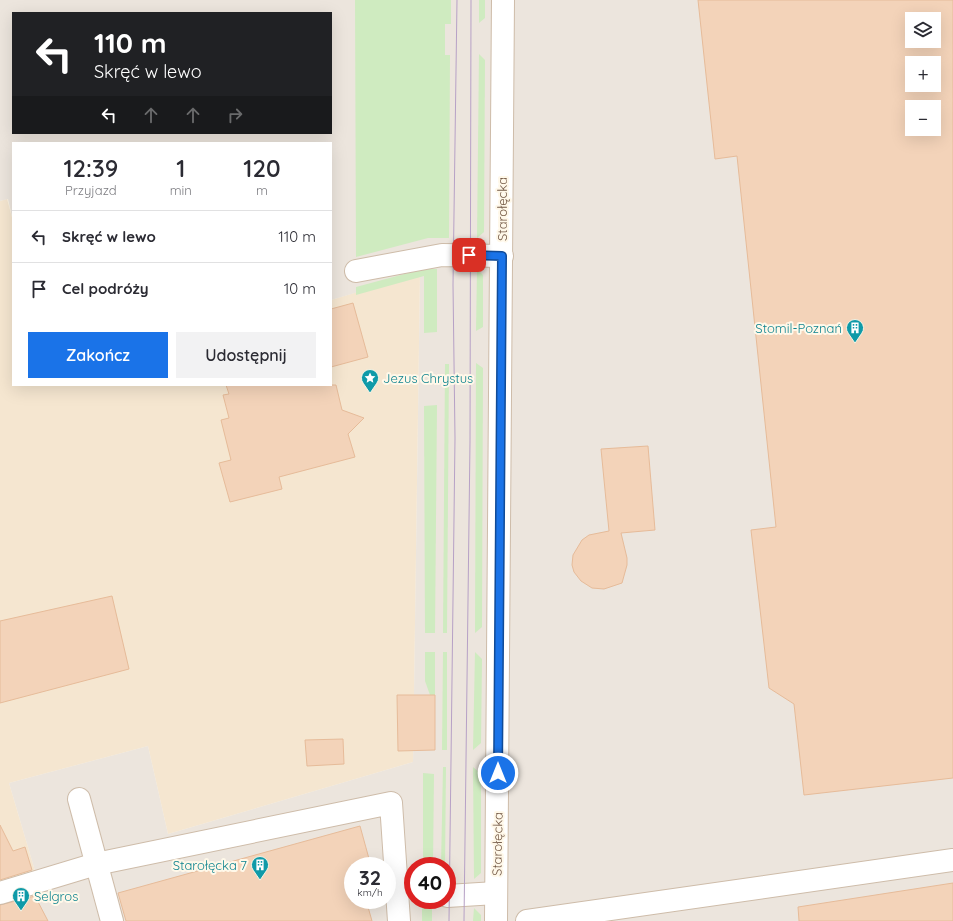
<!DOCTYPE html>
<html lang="pl">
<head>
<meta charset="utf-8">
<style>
  body { margin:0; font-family:Quicksand,sans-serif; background:#f2f2f3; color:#2b2b33; height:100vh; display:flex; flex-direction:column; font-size:15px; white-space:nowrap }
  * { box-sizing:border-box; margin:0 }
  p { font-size:13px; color:#7c7c81 }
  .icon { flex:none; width:22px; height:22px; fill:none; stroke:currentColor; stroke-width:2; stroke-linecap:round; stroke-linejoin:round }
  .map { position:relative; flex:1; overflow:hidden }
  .panel { position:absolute; left:12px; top:142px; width:320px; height:244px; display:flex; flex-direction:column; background:#fff; border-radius:0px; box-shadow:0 4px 16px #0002 }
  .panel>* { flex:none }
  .top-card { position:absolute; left:12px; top:12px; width:320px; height:122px; border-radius:0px; box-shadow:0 4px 16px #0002; background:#202124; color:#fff; overflow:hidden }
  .buttons { position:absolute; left:905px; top:12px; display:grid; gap:8px }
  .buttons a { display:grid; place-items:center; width:36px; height:36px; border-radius:0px; background:#fff; box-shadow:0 4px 16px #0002; font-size:20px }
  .speed { position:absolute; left:344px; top:857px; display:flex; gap:8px; font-size:20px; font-weight:700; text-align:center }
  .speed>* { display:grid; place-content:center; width:52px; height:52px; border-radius:50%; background:#fff; box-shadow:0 4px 16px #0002; line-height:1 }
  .speed small { font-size:10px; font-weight:400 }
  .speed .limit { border:6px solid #d22; background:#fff; color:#111 }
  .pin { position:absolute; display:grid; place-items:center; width:34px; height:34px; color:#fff; margin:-17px; border-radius:8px; box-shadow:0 2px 6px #0006 }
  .me { position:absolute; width:44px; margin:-22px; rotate:0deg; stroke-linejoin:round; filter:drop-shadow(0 0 3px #0008) }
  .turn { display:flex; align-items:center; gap:14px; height:84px; padding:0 16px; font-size:18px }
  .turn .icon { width:52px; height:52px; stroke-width:2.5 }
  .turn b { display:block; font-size:28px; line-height:34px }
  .lanes { display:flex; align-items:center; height:38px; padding:0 16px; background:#0003; justify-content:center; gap:20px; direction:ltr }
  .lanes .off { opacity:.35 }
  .eta { display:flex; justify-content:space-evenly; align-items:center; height:68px; text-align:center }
  .eta b { font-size:24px; font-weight:600; line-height:28px }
  .button { display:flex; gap:8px; margin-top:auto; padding:8px 16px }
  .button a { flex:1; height:46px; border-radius:0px; background:#1a73e8; color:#fff; font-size:16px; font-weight:600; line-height:46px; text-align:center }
  .button a+a { background:#f2f2f3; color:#2b2b33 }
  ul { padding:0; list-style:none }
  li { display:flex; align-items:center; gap:12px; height:52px; padding:0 16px; border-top:1px solid #e1e1e2 }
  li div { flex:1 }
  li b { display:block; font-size:15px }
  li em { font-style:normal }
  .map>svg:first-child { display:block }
</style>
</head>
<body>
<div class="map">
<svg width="953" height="921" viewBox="0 0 953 921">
  <rect width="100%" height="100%" fill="#fdf4e2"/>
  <!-- residential -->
  <path fill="#f5e6d0" d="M7 199 13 221V385H331V300L420 273 413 762 168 834 148 746 9 783 35 871 0 881V201Z"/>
  <!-- industrial -->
  <path fill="#ece5dd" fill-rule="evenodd" d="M0 0H953V921H0V881L35 871 9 783 148 746 168 834 413 762 420 274 331 300V143H13V221L8 199 0 201ZM13 13H331V133H13ZM912 19H934V41H912ZM912 63H934V85H912ZM912 107H934V129H912ZM353 866H387V900H353ZM413 866H447V900H413Z"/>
  <!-- green -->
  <g fill="#cfebc0">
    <path d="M355 0H451V24H445V55H450L449 238H428L356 257Z"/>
    <path d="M479 0H485V18L479 23Z"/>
    <path d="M479 54 485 60 484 232 477 238Z"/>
    <path d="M423 269H437V332L424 333V276L356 295V287Z"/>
    <path d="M477 269 483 275V327L476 331Z"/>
    <path d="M476 363 483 368 482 627 475 633Z"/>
    <path d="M445 364H449L447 633H443Z"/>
    <path d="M437 405 435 633H425L424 406Z"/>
    <path d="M425 652H435V695H430L425 681Z"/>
    <path d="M443 652H447V750H442Z"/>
    <path d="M475 652 482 659 481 743 473 750Z"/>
    <path d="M443 767H446L445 866H441Z"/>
    <path d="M473 767 481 774V873L474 879Z"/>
    <path d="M423 773 434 774 433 866H423Z"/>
    <rect x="422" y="908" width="10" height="13"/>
    <path d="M474 908 481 915V921H473Z"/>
  </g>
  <!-- building -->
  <g fill="#f3d3b9" stroke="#e6bb99" fill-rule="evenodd">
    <path d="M698 0H953V778L804 795 794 704 769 688 751 530 776 527 737 156 715 159ZM912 19H934V41H912ZM912 63H934V85H912ZM912 107H934V129H912Z"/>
    <path d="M353 303 368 357 331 367V309Z"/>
    <path d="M226 385H336L342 410 364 418 348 434 355 457 279 477 282 489 230 502 219 463 231 460 221 420 229 418 223 395 229 394Z"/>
    <path d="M648 446 655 530 621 533 627 558V565L622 583 604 589 592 588 581 581 574 572 572 565 573 555 582 540 589 535 609 531 601 449Z"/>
    <path d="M112 596 129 669 0 703V621Z"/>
    <path d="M397 695H435V750L398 751Z"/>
    <path d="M343 739 344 764 307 766 305 740Z"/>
    <path d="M0 825 13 851 25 847 32 870 0 880Z"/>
    <path d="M360 826 371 866H353V900H366L372 921H126L118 893Z"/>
    <path d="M953 883V921H799L798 907Z"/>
    <path d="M35 896 48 921H0V905Z"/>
  </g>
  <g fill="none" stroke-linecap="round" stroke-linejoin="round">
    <defs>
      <g id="minor">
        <path d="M356 271 442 255 502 256"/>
        <path d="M79 799 112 921"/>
        <path d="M0 893 96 864 391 803 399 921"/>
        <path d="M447 896 496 893"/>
        <path d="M496 921 503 0"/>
        <path d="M527 921 953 860"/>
      </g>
    </defs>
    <!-- minor casing -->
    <use href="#minor" stroke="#cebca9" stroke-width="24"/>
    <!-- minor -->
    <use href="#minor" stroke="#fff" stroke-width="22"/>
    <!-- tram -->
    <g stroke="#b7a1c6" stroke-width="1">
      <path d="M449 921 455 438 453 285 457 0"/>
      <path d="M464 921 470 441 471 0"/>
    </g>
  </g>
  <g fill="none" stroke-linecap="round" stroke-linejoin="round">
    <defs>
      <path id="route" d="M469 255 502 256 498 773"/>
    </defs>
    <!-- route casing -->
    <use href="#route" stroke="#114b97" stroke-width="10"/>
    <!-- route -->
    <use href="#route" stroke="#1a73e8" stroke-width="7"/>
  </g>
  <!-- icons -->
  <defs>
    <symbol id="building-pin" viewBox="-11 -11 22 30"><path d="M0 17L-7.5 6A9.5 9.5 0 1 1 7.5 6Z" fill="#0f9aa8" stroke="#fff8e9"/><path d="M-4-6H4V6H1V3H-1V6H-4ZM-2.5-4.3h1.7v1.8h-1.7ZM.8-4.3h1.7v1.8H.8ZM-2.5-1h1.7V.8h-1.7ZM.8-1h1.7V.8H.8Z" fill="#fff"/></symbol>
    <symbol id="sight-pin" viewBox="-11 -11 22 30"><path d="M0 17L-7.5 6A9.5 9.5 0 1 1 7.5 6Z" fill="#0f9aa8" stroke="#fff8e9"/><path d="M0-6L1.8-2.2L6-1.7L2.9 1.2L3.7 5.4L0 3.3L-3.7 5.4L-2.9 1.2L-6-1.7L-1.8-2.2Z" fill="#fff"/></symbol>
  </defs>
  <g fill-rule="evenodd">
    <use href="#building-pin" x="845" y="318" width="20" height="27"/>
    <use href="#sight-pin" x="360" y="368" width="20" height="27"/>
    <use href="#building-pin" x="250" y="855" width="20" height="27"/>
    <use href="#building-pin" x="11" y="886" width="20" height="27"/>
  </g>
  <g text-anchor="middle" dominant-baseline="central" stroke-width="4" stroke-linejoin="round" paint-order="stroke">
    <!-- street labels -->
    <g font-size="13" fill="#755b48" stroke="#fff8e9">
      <text transform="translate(502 209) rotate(-90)">Starołęcka</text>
      <text transform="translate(497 844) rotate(-89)">Starołęcka</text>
    </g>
    <!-- culture labels -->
    <g font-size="13" fill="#0d838f" stroke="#fff8e9" text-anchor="end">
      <text x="842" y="328">Stomil-Poznań</text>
      <text x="383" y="378" text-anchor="start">Jezus Chrystus</text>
      <text x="247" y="865">Starołęcka 7</text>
      <text x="34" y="896" text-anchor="start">Selgros</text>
    </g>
  </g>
</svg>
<div class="buttons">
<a><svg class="icon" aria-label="layers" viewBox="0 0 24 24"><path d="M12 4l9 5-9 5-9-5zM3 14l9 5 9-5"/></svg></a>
<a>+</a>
<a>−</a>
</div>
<div class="speed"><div>32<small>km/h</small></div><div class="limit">40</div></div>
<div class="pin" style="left:469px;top:255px;background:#d93025"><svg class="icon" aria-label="arrive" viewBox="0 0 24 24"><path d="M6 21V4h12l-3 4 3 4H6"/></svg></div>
<svg class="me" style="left:498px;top:773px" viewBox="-20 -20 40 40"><circle r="17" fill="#1a73e8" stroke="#fff" stroke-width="3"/><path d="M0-11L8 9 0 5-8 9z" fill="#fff"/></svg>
<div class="top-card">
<div class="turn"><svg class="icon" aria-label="left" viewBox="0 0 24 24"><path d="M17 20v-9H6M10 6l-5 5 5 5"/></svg><div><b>110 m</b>Skręć w lewo</div></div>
<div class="lanes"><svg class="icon" aria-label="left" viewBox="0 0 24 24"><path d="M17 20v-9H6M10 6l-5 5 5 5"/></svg><svg class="icon off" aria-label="ahead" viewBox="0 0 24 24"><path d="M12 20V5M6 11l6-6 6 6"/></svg><svg class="icon off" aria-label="ahead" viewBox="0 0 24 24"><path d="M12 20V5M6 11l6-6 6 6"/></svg><svg class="icon off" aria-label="right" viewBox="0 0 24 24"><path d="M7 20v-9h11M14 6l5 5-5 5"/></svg></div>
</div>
<section class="panel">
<div class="eta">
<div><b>12:39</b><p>Przyjazd</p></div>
<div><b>1</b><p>min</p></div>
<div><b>120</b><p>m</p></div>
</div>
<ul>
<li><svg class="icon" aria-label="left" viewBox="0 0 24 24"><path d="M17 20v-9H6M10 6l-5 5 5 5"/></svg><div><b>Skręć w lewo</b></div><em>110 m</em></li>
<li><svg class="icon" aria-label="arrive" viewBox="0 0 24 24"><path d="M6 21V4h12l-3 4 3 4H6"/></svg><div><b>Cel podróży</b></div><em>10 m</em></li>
</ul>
<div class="button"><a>Zakończ</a><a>Udostępnij</a></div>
</section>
</div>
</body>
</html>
